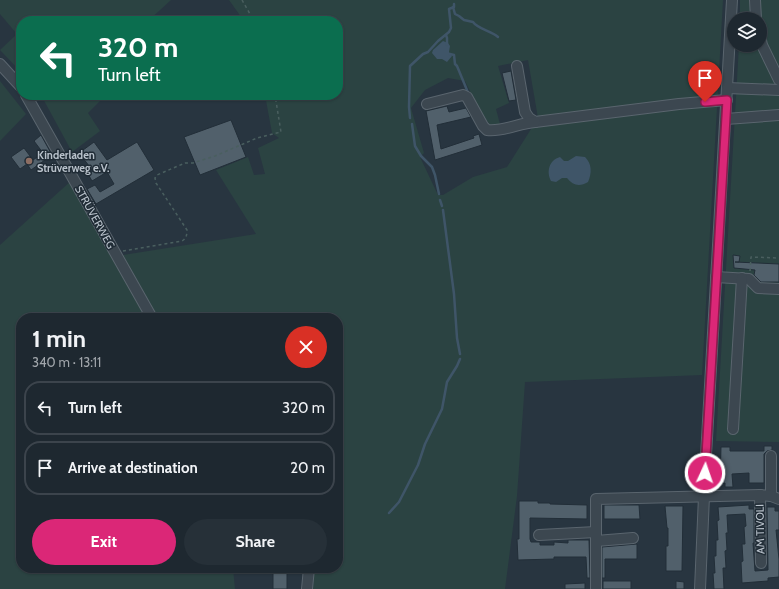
<!DOCTYPE html>
<html lang="en">
<head>
<meta charset="utf-8">
<style>
  body { margin:0; font-family:Cabin,sans-serif; background:#263038; color:#f1f3f6; height:100vh; display:flex; flex-direction:column; font-size:15px; white-space:nowrap }
  * { box-sizing:border-box; margin:0 }
  p { font-size:13px; color:#a1a6ab }
  .icon { flex:none; width:22px; height:22px; fill:none; stroke:currentColor; stroke-width:2; stroke-linecap:round; stroke-linejoin:round }
  .map { position:relative; flex:1; overflow:hidden }
  .sheet { position:absolute; left:16px; top:313px; width:327px; height:260px; display:flex; flex-direction:column; background:#1e2830; border-radius:16px; box-shadow:0 1px 3px #0004,0 0 0 1px #3c444c }
  .sheet>* { flex:none }
  .guide { position:absolute; left:16px; top:16px; width:327px; height:84px; border-radius:16px; box-shadow:0 1px 3px #0004,0 0 0 1px #3c444c; background:#0b6e4f; color:#fff; overflow:hidden }
  .fabs { position:absolute; left:727px; top:12px; display:grid; gap:8px }
  .fabs a { display:grid; place-items:center; width:40px; height:40px; border-radius:50%; background:#1e2830; box-shadow:0 1px 3px #0004,0 0 0 1px #3c444c; font-size:20px }
  .pin { position:absolute; display:grid; place-items:center; width:34px; height:34px; color:#fff; margin:-41px -17px; border-radius:50% 50% 50% 0; rotate:-45deg; box-shadow:0 0 4px #0007 }
  .pin .icon { rotate:45deg }
  .me { position:absolute; width:44px; margin:-22px; rotate:3deg; stroke-linejoin:round; filter:drop-shadow(0 0 3px #0008) }
  .turn { display:flex; align-items:center; gap:14px; height:84px; padding:0 16px; font-size:18px }
  .turn .icon { width:52px; height:52px; stroke-width:2.5 }
  .turn b { display:block; font-size:28px; line-height:34px }
  .round { display:grid; place-items:center; flex:none; width:42px; height:42px; border-radius:21px; background:#263038 }
  .headline { display:flex; align-items:center; justify-content:space-between; height:68px; padding:0 16px }
  h1 { font-size:24px; font-weight:800; line-height:30px }
  .primary-button { display:flex; gap:8px; margin-top:auto; padding:8px 16px }
  .primary-button a { flex:1; height:46px; border-radius:24px; background:#db2777; color:#fff; font-size:16px; font-weight:800; line-height:46px; text-align:center }
  .primary-button a+a { background:#263038; color:#f1f3f6 }
  ul { padding:0; list-style:none }
  li { display:flex; align-items:center; gap:12px; height:54px; margin:0 8px 6px; padding:0 8px; border:2px solid #3c444c; border-radius:16px }
  li div { flex:1 }
  li b { display:block; font-size:15px }
  li em { font-style:normal }
  .map>svg:first-child { display:block }
</style>
</head>
<body>
<div class="map">
<svg width="779" height="589" viewBox="0 0 779 589">
  <rect width="100%" height="100%" fill="#283540"/>
  <!-- green -->
  <g fill="#2b4342" fill-rule="evenodd">
    <path d="M0 0H171L148 21H21V72L0 50 17 34 0 14Z"/>
    <path d="M229 0H723L702 375 525 382 517 496 505 589H313L314 568H338V318H158L123 255 256 234 216 170 248 157 254 175 265 174 258 148 279 138 272 133 265 95H338V21H244ZM528 60 538 118 507 167 473 177 443 195H438L420 157 424 153 411 108 425 90 448 78 465 81 481 114 492 127 500 124 496 109 509 103 498 66Z"/>
    <path d="M740 0H779V442L716 441 739 45H760V19H740Z"/>
    <path d="M0 81 26 114 0 141Z"/>
    <path d="M41 95H106L88 113 100 131 72 152Z"/>
    <path d="M71 181 148 318H21V568H233L235 589H0V245Z"/>
  </g>
  <!-- water -->
  <g fill="#3f5568">
    <path d="M443 41 448 43 450 46 449 52 452 56 447 62 442 59H437L432 53 433 50Z"/>
    <path d="M576 156 585 157C592 164 592 173 588 182 580 187 573 186 567 178H562L556 182 551 181C546 172 549 160 560 157L564 161H568Z"/>
  </g>
  <g fill="none" stroke-linecap="round" stroke-linejoin="round">
    <!-- stream -->
    <g stroke="#3f5568" stroke-width="2.5">
      <path d="M453 7 455 14 459 16 464 20 473 22C478 29 491 31 498 37"/>
      <path d="M446 35 447 38V45"/>
      <path d="M450 54 454 55 455 64 457 66 469 95"/>
      <path d="M410 118 409 107 410 66 423 54 428 52 438 41 449 32 451 28 449 9 454 7V4"/>
      <path d="M412 124 415 146 421 156 432 167 435 175 439 194"/>
      <path d="M440 200 442 206"/>
      <path d="M443 210 454 294 457 338 460 354"/>
      <path d="M389 513 399 502 418 465 425 444 442 409 447 382 457 366 460 359"/>
    </g>
  </g>
  <!-- building -->
  <g fill="#51606b" stroke="#222e38">
    <path d="M511 71 516 100 509 101 502 73Z"/>
    <path d="M447 106 449 112 466 108 471 117 437 125 441 149 474 138 473 136 479 134 482 145 435 160 426 111Z"/>
    <path d="M231 120 246 157 200 175 184 137Z"/>
    <path d="M41 135 52 155 31 170 27 164 20 169 11 157 24 148 33 160 43 153 34 141Z"/>
    <path d="M94 142 107 160 137 142 154 170 96 204 87 189 95 185 100 192 114 184 107 172 92 181 88 174 93 171 79 153Z"/>
    <path d="M733 255 740 256 739 262H735L779 264V282H761L754 275 755 270 734 268Z"/>
    <path d="M764 446H772V450L767 451 764 454V483H749V473L732 474 733 487H725V483H720L721 447H730V451H764Z"/>
    <path d="M519 501H538V503H550V504L587 505V519L530 518V539L531 542H540V545H554V542L568 543V540H589L590 578H587L586 557H554V559L518 560 517 539H519Z"/>
    <path d="M604 505H639L640 519H604Z"/>
    <path d="M749 505V509H754V543H753L755 571 768 570 767 507H775V511H779V530H776L779 559V577L768 578V581L742 583 741 562 743 561 742 544H745L744 527 746 526 745 514 727 515 728 533H726L727 550 725 551 726 568H723L724 589H714L713 573H715L714 556H716V540H718L717 521 719 520 718 507Z"/>
    <path d="M665 506H683L682 571H666V546H668V528H667Z"/>
    <path d="M637 544V559H605V578H602V547Z"/>
    <rect x="273" y="571" width="14" height="18"/>
    <rect x="603" y="581" width="28" height="8"/>
    <path d="M676 581 684 582V589H676Z"/>
    <path d="M585 583V589H565V584Z"/>
  </g>
  <g fill="none" stroke-linecap="round" stroke-linejoin="round">
    <defs>
      <g id="minor">
        <path d="M755 0 756 19"/>
        <path d="M760 36 762 45 779 80"/>
        <path d="M0 64 21 87"/>
        <path d="M517 66 525 112 529 118 535 122 679 104 727 100"/>
        <path d="M727 88 779 90"/>
        <path d="M26 95 152 318"/>
        <path d="M427 104 463 95 467 97 483 126 487 130C504 132 519 123 535 122"/>
        <path d="M726 119 779 115"/>
        <path d="M716 277 749 279 758 288 779 289"/>
        <path d="M733 429 742 278"/>
        <path d="M760 495 761 563"/>
        <path d="M771 496V456"/>
        <path d="M539 535 596 532"/>
        <path d="M596 541 633 538"/>
        <path d="M307 589 309 568"/>
        <path d="M596 589V499L760 495 771 496 779 499"/>
        <path d="M700 589 705 473 732 0"/>
      </g>
    </defs>
    <!-- minor casing -->
    <use href="#minor" stroke="#5a656e" stroke-width="12"/>
    <!-- path -->
    <g stroke="#4a5f5f" stroke-width="1.5" stroke-dasharray="3 3" stroke-linecap="butt">
      <path d="M242 0 254 21"/>
      <path d="M123 251 182 241C186 239 187 235 187 230L156 183 155 178 157 175 185 163H193L215 156 257 138 281 132 275 95"/>
      <path d="M750 271 751 257 779 258"/>
    </g>
    <!-- minor -->
    <use href="#minor" stroke="#3c4750" stroke-width="10"/>
  </g>
  <g fill="none" stroke-linecap="round" stroke-linejoin="round">
    <defs>
      <path id="route" d="M705 473 727 100 705 102"/>
    </defs>
    <!-- route casing -->
    <use href="#route" stroke="#8e194d" stroke-width="10"/>
    <!-- route -->
    <use href="#route" stroke="#db2777" stroke-width="7"/>
  </g>
  <!-- markers -->
  <circle fill="#8d6e63" stroke="#202c36" stroke-width="1.5" cx="29" cy="161" r="4"/>
  <g text-anchor="middle" dominant-baseline="central" stroke-width="3" stroke-linejoin="round" paint-order="stroke">
    <!-- poi labels -->
    <g font-size="11" font-weight="bold" fill="#b9c2cb" stroke="#202c36" text-anchor="start">
      <text x="37" y="155">Kinderladen<tspan x="37" dy="13">Strüverweg e.V.</tspan></text>
    </g>
    <!-- street labels -->
    <g font-size="11" fill="#b9c2cb" stroke="#202c36">
      <text transform="translate(95 217) rotate(61)">STRÜVERWEG</text>
      <text transform="translate(760 529) rotate(-91)">AM TIVOLI</text>
    </g>
  </g>
</svg>
<div class="fabs">
<a><svg class="icon" aria-label="layers" viewBox="0 0 24 24"><path d="M12 4l9 5-9 5-9-5zM3 14l9 5 9-5"/></svg></a>
</div>
<div class="pin" style="left:705px;top:102px;background:#d93025"><svg class="icon" aria-label="arrive" viewBox="0 0 24 24"><path d="M6 21V4h12l-3 4 3 4H6"/></svg></div>
<svg class="me" style="left:705px;top:473px" viewBox="-20 -20 40 40"><circle r="17" fill="#db2777" stroke="#fff" stroke-width="3"/><path d="M0-11L8 9 0 5-8 9z" fill="#fff"/></svg>
<div class="guide">
<div class="turn"><svg class="icon" aria-label="left" viewBox="0 0 24 24"><path d="M17 20v-9H6M10 6l-5 5 5 5"/></svg><div><b>320 m</b>Turn left</div></div>
</div>
<section class="sheet">
<div class="headline"><div><h1>1 min</h1><p>340 m · 13:11</p></div><a class="round" style="background:#d93025;color:#fff"><svg class="icon" aria-label="close" viewBox="0 0 24 24"><path d="M6 6l12 12M18 6L6 18"/></svg></a></div>
<ul>
<li><svg class="icon" aria-label="left" viewBox="0 0 24 24"><path d="M17 20v-9H6M10 6l-5 5 5 5"/></svg><div><b>Turn left</b></div><em>320 m</em></li>
<li><svg class="icon" aria-label="arrive" viewBox="0 0 24 24"><path d="M6 21V4h12l-3 4 3 4H6"/></svg><div><b>Arrive at destination</b></div><em>20 m</em></li>
</ul>
<div class="primary-button"><a>Exit</a><a>Share</a></div>
</section>
</div>
</body>
</html>
